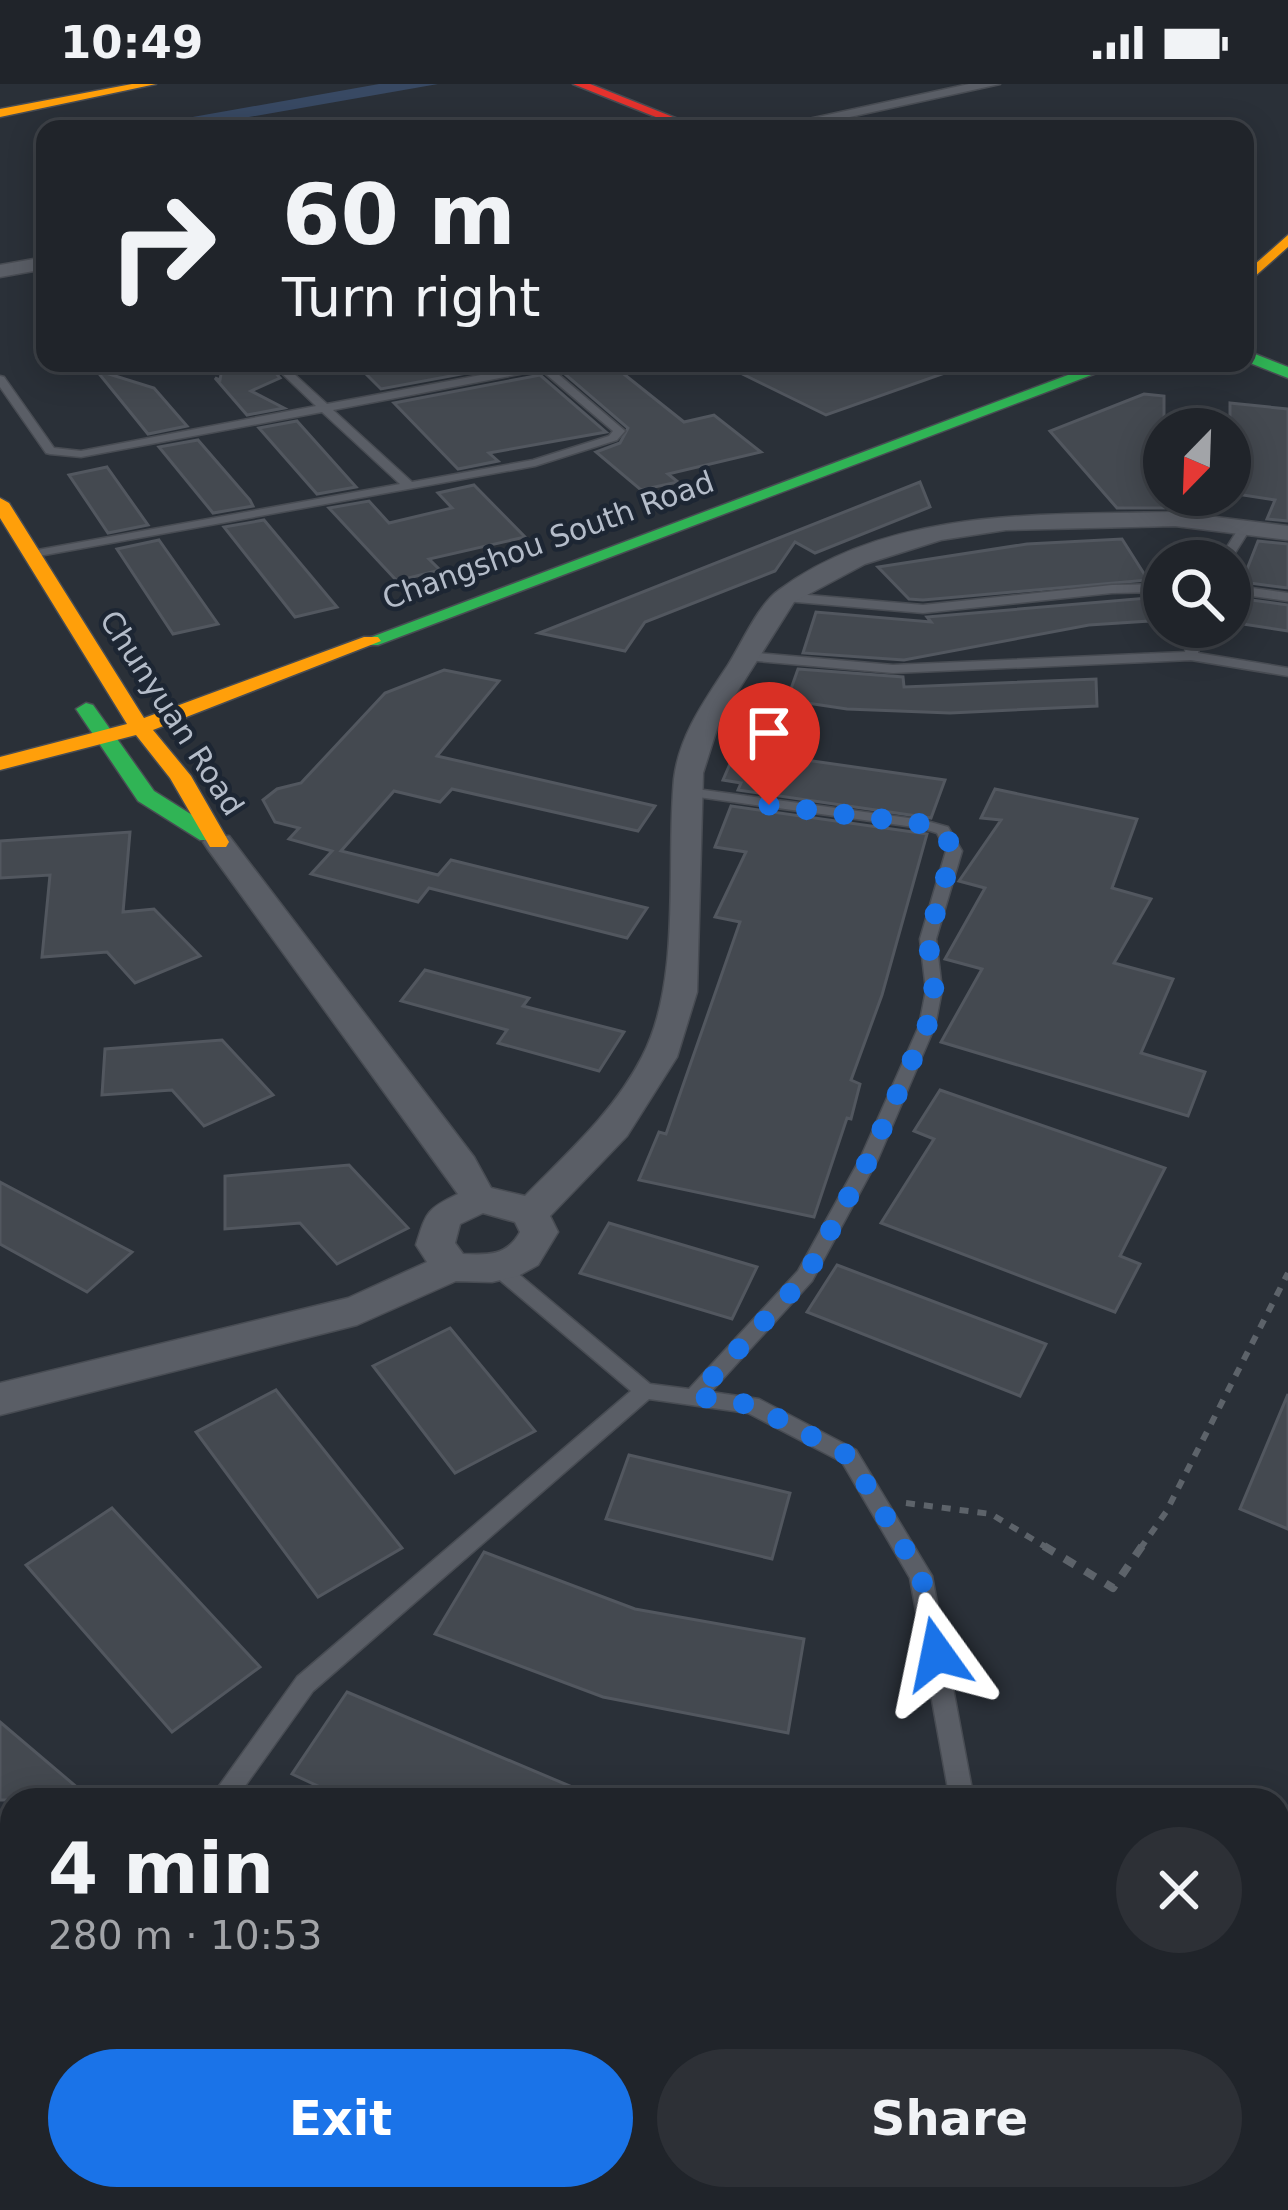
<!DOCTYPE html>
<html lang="en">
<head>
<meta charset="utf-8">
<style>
  body { margin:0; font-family:"DejaVu Sans",sans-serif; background:#2d3036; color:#f1f3f6; height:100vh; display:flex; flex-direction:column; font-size:45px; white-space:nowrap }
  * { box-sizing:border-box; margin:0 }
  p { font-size:39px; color:#a2a4a8 }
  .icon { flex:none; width:66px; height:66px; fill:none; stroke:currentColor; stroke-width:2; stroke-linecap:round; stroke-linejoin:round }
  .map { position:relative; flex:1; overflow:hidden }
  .sheet { position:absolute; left:0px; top:1704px; width:1290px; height:423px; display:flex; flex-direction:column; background:#20242a; border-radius:36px 36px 0 0; box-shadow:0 6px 30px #0003,0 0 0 3px #3d4147 }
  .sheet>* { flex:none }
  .top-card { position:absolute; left:36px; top:36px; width:1218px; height:252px; border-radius:24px; box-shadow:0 6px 30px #0003,0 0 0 3px #3d4147; background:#20242a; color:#f1f3f6; overflow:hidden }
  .needle { width:78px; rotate:203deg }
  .controls { position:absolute; left:1143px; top:324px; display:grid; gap:24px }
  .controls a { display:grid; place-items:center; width:108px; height:108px; border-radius:50%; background:#20242a; box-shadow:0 6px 30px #0003,0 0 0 3px #3d4147; font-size:60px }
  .pin { position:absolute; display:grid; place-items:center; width:102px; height:102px; color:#fff; margin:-123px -51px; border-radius:50% 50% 50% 0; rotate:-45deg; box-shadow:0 0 12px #0007 }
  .pin .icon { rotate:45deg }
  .me { position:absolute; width:132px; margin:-66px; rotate:348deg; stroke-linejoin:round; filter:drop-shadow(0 0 9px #0008) }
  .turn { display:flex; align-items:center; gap:42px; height:252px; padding:0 48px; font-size:54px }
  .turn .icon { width:156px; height:156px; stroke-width:2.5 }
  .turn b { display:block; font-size:84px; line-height:102px }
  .round { display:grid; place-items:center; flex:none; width:126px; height:126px; border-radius:63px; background:#2d3036 }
  .headline { display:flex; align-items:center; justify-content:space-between; height:204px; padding:0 48px }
  h1 { font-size:72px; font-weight:800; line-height:90px }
  .primary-button { display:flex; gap:24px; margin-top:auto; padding:24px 48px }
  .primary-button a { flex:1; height:138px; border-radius:72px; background:#1a73e8; color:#fff; font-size:48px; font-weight:800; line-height:138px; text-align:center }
  .primary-button a+a { background:#2d3036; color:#f1f3f6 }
  .status { display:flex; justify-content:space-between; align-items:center; height:84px; padding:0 60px; background:#20242a; direction:ltr }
  .status svg { height:33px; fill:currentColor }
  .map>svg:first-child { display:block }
</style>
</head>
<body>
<div class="status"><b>10:49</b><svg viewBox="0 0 49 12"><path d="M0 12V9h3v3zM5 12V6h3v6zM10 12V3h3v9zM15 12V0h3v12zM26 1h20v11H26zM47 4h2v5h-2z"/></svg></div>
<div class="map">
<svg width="1288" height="2126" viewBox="0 0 1288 2126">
  <rect width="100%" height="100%" fill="#2a3038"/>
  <!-- water -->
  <path fill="#384963" d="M379 0H438L181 45H125Z"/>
  <!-- building -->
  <g fill="#444950" stroke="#52575f" stroke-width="3">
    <path d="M223 279H267L280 294 251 307 284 324 247 331 215 294 220 296Z"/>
    <path d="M355 279H521L381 305Z"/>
    <path d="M552 279H610L684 338 714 331 761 368 668 390 678 398 641 406 596 368 620 359 628 344Z"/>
    <path d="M720 279H962V283L826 331Z"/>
    <path d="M96 286 154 304 187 342 148 350Z"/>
    <path d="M540 291 606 348 489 369 498 377 458 385 394 319Z"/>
    <path d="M1144 310 1164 312V424H1117L1050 347Z"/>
    <path d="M1230 319 1288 325V437L1267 435 1275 416 1230 409Z"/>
    <path d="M297 337 356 403 317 410 259 344Z"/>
    <path d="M198 356 250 416 253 422 213 429 159 363Z"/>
    <path d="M107 383 148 441 108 449 69 391Z"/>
    <path d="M920 398 930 423 815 469 795 458 775 487 645 538 625 567 539 549Z"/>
    <path d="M474 401 525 453 429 475 440 486 397 497 329 424 369 417 389 439 452 424 438 409Z"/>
    <path d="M264 436 337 523 295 533 224 443Z"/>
    <path d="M1122 455 1148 496 923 516 909 515 878 483 1027 460Z"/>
    <path d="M159 456 218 540 173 550 117 465Z"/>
    <path d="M1258 457 1288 460V504L1242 498Z"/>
    <path d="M1159 513 1164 536 1089 541 904 576 803 569 816 528 931 538 927 533Z"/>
    <path d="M1236 514 1288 521V547L1230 538Z"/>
    <path d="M798 585 903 593 904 603 1096 595 1097 622 950 629 847 625 787 616Z"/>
    <path d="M444 586 499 597 437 672 655 722 638 747 452 705 440 718 394 707 341 767 438 791 451 776 647 824 627 854 429 804 418 818 311 790 332 767 289 755 299 744 275 738 263 716 277 705 301 699 385 609Z"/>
    <path d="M736 666 945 696 931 734 738 706 741 699 723 696Z"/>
    <path d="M995 705 1137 735 1112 804 1151 815 1114 879 1173 895 1141 969 1205 988 1188 1032 941 958 982 885 945 875 985 804 959 797 1001 736 981 734Z"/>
    <path d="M731 722 927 750 882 911 851 996 860 1000 851 1035 847 1034 814 1133 639 1096 659 1048 666 1050 740 838 715 833 746 768 715 763Z"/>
    <path d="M130 748 123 828 154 825 200 872 135 899 107 868 42 873 50 791 0 794V757Z"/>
    <path d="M425 886 529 914 523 922 624 948 599 987 498 959 507 946 401 917Z"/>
    <path d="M222 956 273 1011 204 1042 172 1006 102 1011 105 965Z"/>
    <path d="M940 1006 1165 1084 1120 1172 1140 1180 1115 1228 881 1139 934 1055 914 1047Z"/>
    <path d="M349 1081 408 1144 337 1180 300 1139 225 1145V1092Z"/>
    <path d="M0 1098 132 1168 87 1208 0 1160Z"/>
    <path d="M609 1139 757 1183 732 1235 580 1189Z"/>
    <path d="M837 1181 1046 1260 1020 1312 807 1228Z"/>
    <path d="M450 1244 535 1347 455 1389 373 1282Z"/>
    <path d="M276 1306 402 1464 318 1513 196 1348Z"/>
    <path d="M1288 1310V1445L1240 1425Z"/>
    <path d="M629 1371 790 1409 772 1475 606 1435Z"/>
    <path d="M112 1424 260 1583 172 1648 26 1481Z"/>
    <path d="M484 1468 635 1525 804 1555 788 1649 603 1613 435 1550Z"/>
    <path d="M347 1608 603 1716H348L292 1690Z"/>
    <path d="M0 1638 92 1716H0Z"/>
  </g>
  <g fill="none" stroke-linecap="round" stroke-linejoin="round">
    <defs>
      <g id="lane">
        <path d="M271 279H282L327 320 545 279 625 347 617 356 535 382 28 474V468L32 467 400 400 322 328 81 373 50 370 46 369 0 303V292L4 293 54 364 81 367 316 322ZM541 286 613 347 609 352 533 376 412 398 333 326Z"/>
        <path d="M1242 439 1252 442 1230 477H1218Z"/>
        <path d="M1164 500V508L1112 509 923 529 785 517 779 513 785 509 923 521 1112 501Z"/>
        <path d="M1230 501 1288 509V517L1230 509Z"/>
        <path d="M1190 543H1204L1198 569 1288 584V592L1191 576 893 589 746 576 739 572 746 568 893 581 1185 568Z"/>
        <path d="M689 704 923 736 948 743 962 767 936 855 942 906 935 942 878 1075 812 1197 711 1308 759 1315 856 1366 932 1492 974 1716H950L910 1494 842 1378 748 1329 649 1315 313 1607 235 1716H209L297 1593 631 1307 495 1192 492 1187 495 1182H509L650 1300 689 1305 798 1187 860 1075 919 942 926 906 920 855 946 767 937 749 921 744 684 711 682 708Z"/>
        <path d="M28 2115H56L55 2126H27Z"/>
        <path d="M1032 2115H1060L1062 2126H1034Z"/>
      </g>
      <g id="street">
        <path d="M969 0H1000L795 45H763Z"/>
        <path d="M45 173V185L0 193V181Z"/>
        <path d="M1175 428 1288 442V456L1175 442 1006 446 941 456 865 480 794 518 720 635 703 689 697 908 677 973 627 1052 550 1132 558 1148 538 1181 518 1192 492 1198 456 1197 357 1241 0 1331V1299L348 1214 427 1178 416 1161C426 1129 426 1125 458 1110L207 764 203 758 207 752H229L474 1073 491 1104 525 1112C567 1069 614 1028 642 973 682 896 666 781 674 695 679 652 705 616 728 581 742 559 758 521 779 506 892 423 1043 431 1175 428ZM483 1129 515 1138 520 1148C507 1172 488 1171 463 1170L455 1159 460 1140Z"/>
      </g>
      <g id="fast">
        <path d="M1245 266 1288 283V294L1245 277Z"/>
        <path d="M1100 279H1123L378 561H364L361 557Z"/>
        <path d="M86 619 93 621 154 707 216 746V756H200L138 717 76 625Z"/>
      </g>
      <g id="slow">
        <path d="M132 0H156L0 33V25Z"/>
        <path d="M1288 151V163L1245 201V189Z"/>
        <path d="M0 414 9 419 144 634 364 553H378L381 557 153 646 191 692 229 758 226 763H210L170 694 136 651 0 686V673L127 640 0 434Z"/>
      </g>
      <path id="jam" d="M573 0H590L703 45H686Z"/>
    </defs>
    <!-- lane casing -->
    <use href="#lane" stroke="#484c53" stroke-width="3"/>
    <!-- street casing -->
    <use href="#street" stroke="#484c53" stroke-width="3"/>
    <!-- fast casing -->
    <use href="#fast" stroke="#484c53" stroke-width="3"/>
    <!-- slow casing -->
    <use href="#slow" stroke="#484c53" stroke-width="3"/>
    <!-- jam casing -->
    <use href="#jam" stroke="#484c53" stroke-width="3"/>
    <!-- path-far1 -->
    <g stroke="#5d636a" stroke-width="6" stroke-dasharray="9 9" stroke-linecap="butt">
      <path d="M906 1419 991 1430 1049 1465"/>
      <path d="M1140 1465 1166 1428 1288 1189"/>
    </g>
    <!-- path -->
    <path stroke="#5d636a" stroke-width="8" stroke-dasharray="12 12" stroke-linecap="butt" d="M1044 1462 1113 1504 1142 1462"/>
    <!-- lane -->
    <use href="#lane" fill="#5a5e66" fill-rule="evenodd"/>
    <!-- street -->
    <use href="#street" fill="#5a5e66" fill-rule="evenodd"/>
    <!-- fast -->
    <use href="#fast" fill="#30b455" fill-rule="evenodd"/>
    <!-- slow -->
    <use href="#slow" fill="#ff9f0a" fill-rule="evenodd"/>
    <!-- jam -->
    <use href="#jam" fill="#e5322d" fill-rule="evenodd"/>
  </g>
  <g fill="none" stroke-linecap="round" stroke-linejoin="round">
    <!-- route -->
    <path stroke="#1a73e8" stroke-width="21" stroke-dasharray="0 37.8" d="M769 721 923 740 943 746 953 767 928 855 934 906 927 942 869 1075 806 1192 695 1312 752 1321 849 1372 921 1492 937 1570"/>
  </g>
  <g text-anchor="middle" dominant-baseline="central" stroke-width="9" stroke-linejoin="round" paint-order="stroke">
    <!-- far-street labels -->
    <g font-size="30" fill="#b4bcc9" stroke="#1d2633">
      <text transform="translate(548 456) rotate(-20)">Changshou South Road</text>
      <text transform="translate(172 629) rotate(57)">Chunyuan Road</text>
    </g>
  </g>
</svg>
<div class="controls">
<a><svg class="needle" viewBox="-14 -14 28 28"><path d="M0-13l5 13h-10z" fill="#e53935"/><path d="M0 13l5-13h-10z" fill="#a2a4a8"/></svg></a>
<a><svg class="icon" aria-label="search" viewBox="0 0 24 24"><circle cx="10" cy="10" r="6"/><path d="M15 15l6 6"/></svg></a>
</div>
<div class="pin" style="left:769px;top:721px;background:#d93025"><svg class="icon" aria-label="arrive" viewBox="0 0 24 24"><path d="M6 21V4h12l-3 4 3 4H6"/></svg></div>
<svg class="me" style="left:937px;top:1570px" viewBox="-20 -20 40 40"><path d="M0-17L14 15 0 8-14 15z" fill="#1a73e8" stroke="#fff" stroke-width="4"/></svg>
<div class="top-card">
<div class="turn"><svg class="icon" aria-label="right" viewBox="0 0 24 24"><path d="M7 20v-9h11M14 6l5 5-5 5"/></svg><div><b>60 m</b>Turn right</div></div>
</div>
<section class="sheet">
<div class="headline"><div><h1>4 min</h1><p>280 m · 10:53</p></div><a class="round"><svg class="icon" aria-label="close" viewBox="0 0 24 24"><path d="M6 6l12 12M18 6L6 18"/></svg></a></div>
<div class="primary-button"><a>Exit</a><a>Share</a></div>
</section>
</div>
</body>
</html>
